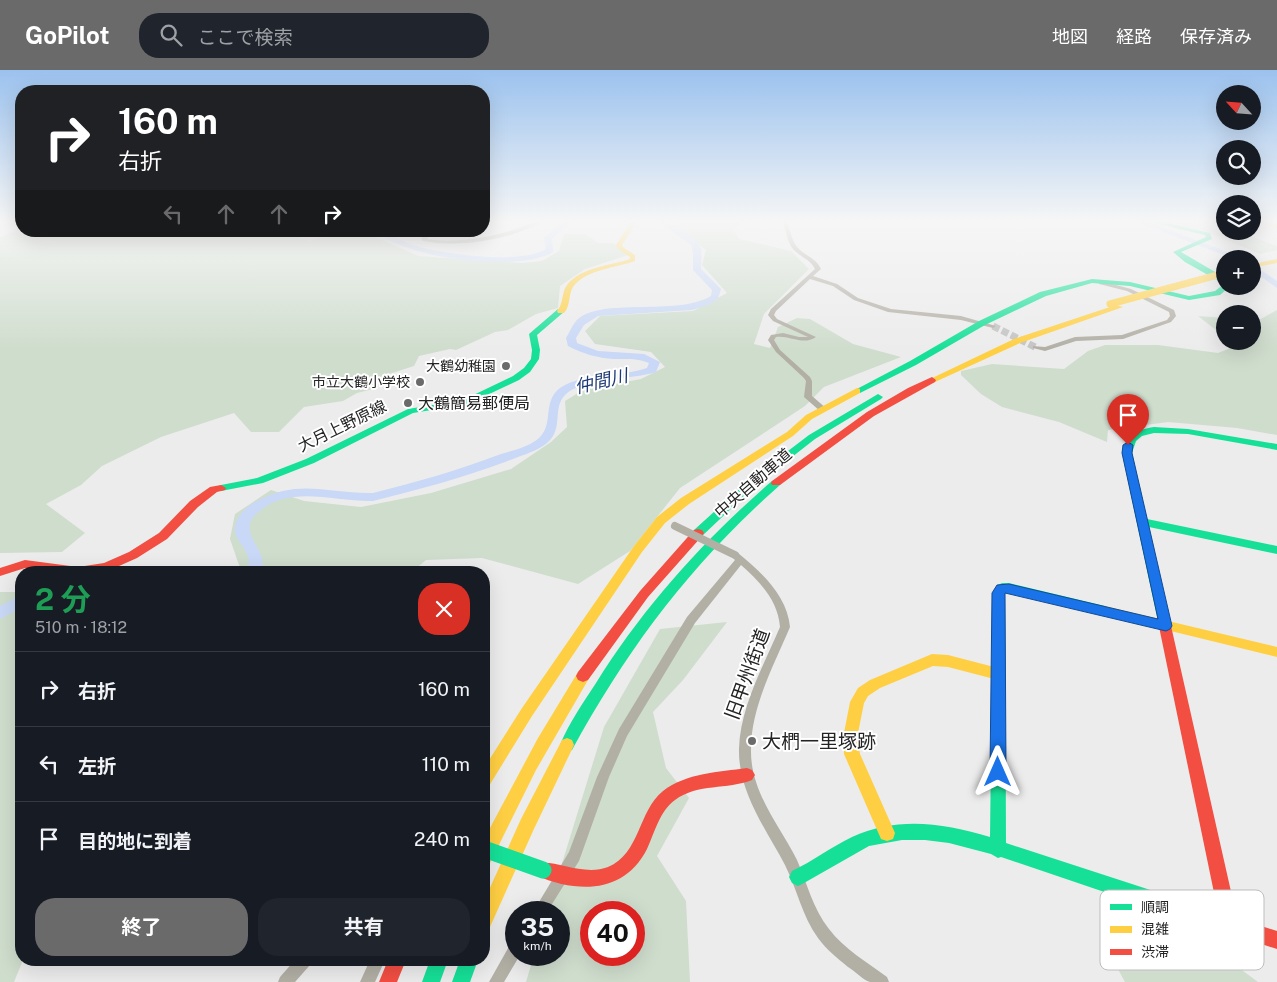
<!DOCTYPE html>
<html lang="ja">
<head>
<meta charset="utf-8">
<style>
  body { margin:0; font-family:"Public Sans","Noto Sans JP",sans-serif; background:#20242c; color:#f1f3f6; height:100vh; display:flex; flex-direction:column; font-size:19px; white-space:nowrap }
  * { box-sizing:border-box; margin:0 }
  p { font-size:16px; color:#9ea1a6 }
  .icon { flex:none; width:28px; height:28px; fill:none; stroke:currentColor; stroke-width:2; stroke-linecap:round; stroke-linejoin:round }
  .map { position:relative; flex:1; overflow:hidden }
  .details { position:absolute; left:15px; top:496px; width:475px; height:400px; display:flex; flex-direction:column; background:#171b24; border-radius:20px; box-shadow:0 5px 20px #0002 }
  .details>* { flex:none }
  .banner { position:absolute; left:15px; top:15px; width:475px; height:152px; border-radius:20px; box-shadow:0 5px 20px #0002; background:#202124; color:#fff; overflow:hidden }
  .needle { width:32px; rotate:296deg }
  .controls { position:absolute; left:1216px; top:15px; display:grid; gap:10px }
  .controls a { display:grid; place-items:center; width:45px; height:45px; border-radius:50%; background:#171b24; box-shadow:0 5px 20px #0002; font-size:25px }
  .speed { position:absolute; left:505px; top:831px; display:flex; gap:10px; font-size:25px; font-weight:700; text-align:center }
  .speed>* { display:grid; place-content:center; width:65px; height:65px; border-radius:50%; background:#171b24; box-shadow:0 5px 20px #0002; line-height:1 }
  .speed small { font-size:12px; font-weight:400 }
  .speed .limit { border:8px solid #d22; background:#fff; color:#111 }
  .pin { position:absolute; display:grid; place-items:center; width:42px; height:42px; color:#fff; margin:-51px -21px; border-radius:50% 50% 50% 0; rotate:-45deg; box-shadow:0 0 5px #0007 }
  .pin .icon { rotate:45deg }
  .me { position:absolute; width:55px; margin:-28px; rotate:0deg; stroke-linejoin:round; filter:drop-shadow(0 0 4px #0008) }
  .turn { display:flex; align-items:center; gap:18px; height:105px; padding:0 20px; font-size:22px }
  .turn .icon { width:65px; height:65px; stroke-width:2.5 }
  .turn b { display:block; font-size:35px; line-height:42px }
  .lanes { display:flex; align-items:center; height:48px; padding:0 20px; background:#0003; justify-content:center; gap:25px; direction:ltr }
  .lanes .off { opacity:.35 }
  .round { display:grid; place-items:center; flex:none; width:52px; height:52px; border-radius:20px; background:#20242c }
  .overview { display:flex; align-items:center; justify-content:space-between; height:85px; padding:0 20px }
  h1 { font-size:30px; font-weight:700; line-height:38px; color:#1e9e55 }
  .button { display:flex; gap:10px; margin-top:auto; padding:10px 20px }
  .button a { flex:1; height:58px; border-radius:20px; background:#6a6a6b; color:#fff; font-size:20px; font-weight:700; line-height:58px; text-align:center }
  .button a+a { background:#20242c; color:#f1f3f6 }
  ul { padding:0; list-style:none }
  li { display:flex; align-items:center; gap:15px; height:75px; padding:0 20px; border-top:1px solid #363941 }
  li div { flex:1 }
  li b { display:block; font-size:19px }
  li em { font-style:normal }
  header { display:flex; align-items:center; gap:30px; box-sizing:border-box; height:70px; padding:0 25px; background:#6a6a6b; color:#fff }
  header strong { font-size:24px }
  nav { display:flex; gap:28px; margin-inline-start:auto; font-size:18px }
  .search { width:350px; height:45px; background:#20242c; display:flex; align-items:center; gap:12px; box-sizing:border-box; padding:0 18px; border-radius:20px; color:#9ea1a6; font-size:19px }
  .map>svg:first-child { display:block }
</style>
</head>
<body>
<header>
<strong>GoPilot</strong>
<div class="search"><svg class="icon" aria-label="search" viewBox="0 0 24 24"><circle cx="10" cy="10" r="6"/><path d="M15 15l6 6"/></svg>ここで検索</div>
<nav><a>地図</a><a>経路</a><a>保存済み</a></nav>
</header>
<div class="map">
<svg width="1277" height="912" viewBox="0 0 1277 912">
  <rect width="100%" height="100%" fill="#ececec"/>
  <!-- green -->
  <g fill="#cfddcd" fill-rule="evenodd">
    <path d="M12 152H21V161H262L264 165H291L310 171 332 163 331 161H362L418 186 522 193 542 191 559 181 564 164H586L598 173H613L628 185 585 199 560 216 558 238 536 244 508 260 495 262 456 280 450 279 419 286 414 296 383 306 377 318 357 323 343 331 304 337 279 362H251L234 343 161 367 102 396 81 415 46 434 85 463 62 482 0 483V167L18 159 9 155Z"/>
    <path d="M679 152H746L733 159 739 169 791 181 809 199 764 244 754 274 770 278 778 257 797 248 810 249 853 274 901 287 824 317 805 336 680 418 630 481 578 514 482 488 426 490 412 502H240L241 501 230 469 235 444 271 420 304 431 361 437 431 423 511 399 551 372 567 357 565 331 583 320 641 309 665 297 651 282 595 274 585 261 600 246 693 241 727 223 702 195 706 180 673 157Z"/>
    <path d="M1164 152H1211L1225 157V161H1237L1277 176V180L1260 184 1206 161Z"/>
    <path d="M1277 240V365L1237 358 1168 352 1108 360 1107 372 1059 352 1002 337 981 324 961 305V301L992 294 1064 299 1088 281 1105 275H1158L1218 283 1236 276 1231 271H1252L1253 249 1259 250Z"/>
    <path d="M1198 246 1225 248V267Z"/>
    <path d="M0 522H21L23 890 14 912H0Z"/>
    <path d="M727 552 683 610 653 642 666 698 689 728 657 786 686 831 690 912H526L534 885H559V842H547L604 657 660 559ZM591 842H634V885H591Z"/>
    <path d="M1182 856 1258 912H1125L1113 890Z"/>
  </g>
  <g fill="none" stroke-linecap="round" stroke-linejoin="round">
    <!-- river -->
    <g fill="#c9d8f6" fill-rule="evenodd">
      <path d="M562 152H571L552 169 553 182C518 203 406 189 376 161 390 161 399 170 412 175 442 184 519 195 546 179L544 168Z"/>
      <path d="M659 152C671 152 697 166 701 179 702 186 701 193 701 199L721 219 718 229 708 235 692 240 598 246 584 255 576 268 577 273 598 281 644 284 660 292 656 302C631 310 581 308 565 325 551 339 566 362 543 376 532 383 517 387 505 392 462 408 417 420 373 431 331 432 282 411 251 450 244 471 267 477 262 502H248C248 496 250 490 247 484 243 474 233 468 235 456 237 445 247 436 257 431 300 408 328 424 373 423 417 412 459 400 501 384 514 380 530 377 540 367 555 352 540 328 565 315 591 302 621 307 647 298L649 293C638 288 626 289 614 289 598 288 583 284 568 276L566 268C569 263 572 256 576 251 600 226 676 247 711 226L712 220 693 200V183L691 175Z"/>
      <path d="M1137 152H1149L1246 189H1234Z"/>
      <path d="M1252 194 1277 211V218L1252 200Z"/>
      <path d="M21 525V538L0 549V536Z"/>
    </g>
    <!-- street-tunnel -->
    <path stroke="#c4c4c4" stroke-width="7" stroke-dasharray="7 3" stroke-linecap="butt" d="M993 256 1035 277"/>
    <!-- street -->
    <g fill="#b2afa5" fill-rule="evenodd">
      <path d="M535 152H542C510 170 459 178 423 171L421 168 430 161H435L427 169C464 174 500 166 535 152Z"/>
      <path d="M782 152H787L788 155C791 162 792 171 797 177 805 186 816 188 821 199L813 206 837 214 858 228 891 239 961 246 996 256 993 258 961 250 888 242 854 230 833 216 810 209 776 241 774 245 777 249 816 267C803 276 790 265 776 267L774 270 780 280 810 307 812 311V326L827 339 823 341H820L804 327 806 311 804 308 776 282 768 270 771 265 783 263 799 267H808L773 251 768 245 771 239 815 199C810 189 800 187 793 179 787 172 787 161 782 152Z"/>
      <path d="M1101 211 1131 219 1174 240 1176 246 1171 252 1123 269 1076 271 1045 281 1033 278V276L1045 277 1075 267 1122 265 1167 250 1170 246 1169 242 1127 221 1099 214V212Z"/>
      <path d="M735 482 738 483C761 502 787 525 790 557 774 595 751 637 751 679 750 722 779 754 797 790 807 813 813 839 829 859 844 879 867 892 887 907L889 912C884 912 876 912 870 912 863 910 855 901 848 897 837 888 826 879 818 868 802 846 797 819 785 795 766 759 738 722 739 679 740 637 764 595 780 557 778 530 760 512 741 495L695 553 627 666 609 707 579 791 547 842H533L569 782 597 707 619 659 687 547 735 490 730 485 732 483Z"/>
      <path d="M516 871V885H520L504 912H489L511 873Z"/>
      <path d="M295 890H312L310 895 295 912H278L280 907Z"/>
      <path d="M370 890H385L375 912H360Z"/>
    </g>
    <!-- fast -->
    <g fill="#16e098" fill-rule="evenodd">
      <path d="M1150 152H1163L1210 163 1212 169 1181 182 1222 206 1225 208V216H1228V218L1220 225 1189 230 1130 216 1092 213 1046 226 985 255 916 295 860 323H854L853 321 910 291 979 251 1040 222 1092 209 1130 212 1189 226 1215 221 1224 214 1185 192 1173 182 1206 167 1205 165Z"/>
      <path d="M558 239 565 241 537 265 540 280 539 289 530 302 519 310 468 334 413 343 314 393 263 413 221 421 216 418 221 415 257 408 306 389 408 339 463 330 513 306 524 298 531 289 532 280 529 264Z"/>
      <path d="M878 324 883 327 881 329 815 369 755 416 702 466H694L692 463 694 460 747 412 809 365Z"/>
      <path d="M1154 357 1188 359 1277 374V380L1188 364 1154 363 1142 366 1136 371 1132 383 1147 449 1277 476V484L1149 457 1169 547 1168 550 1163 552 1158 550 1157 547 1122 383C1126 365 1136 360 1154 357Z"/>
      <path d="M776 410 780 411 781 413 780 415C691 494 629 576 572 680L567 682 562 680 560 675C569 653 583 633 596 613 644 536 704 470 772 411Z"/>
      <path d="M1002 513H1009L1105 536 1109 538 1111 541 1109 544 1105 546 1009 523H1005L1006 773 1178 829 1184 832 1187 838 1184 844 1178 847 1001 787 998 788 991 784 949 773 925 770H902L869 776 804 813 798 816 792 813 789 807 792 801C813 791 831 777 852 767 897 746 944 753 990 767L993 523 998 515Z"/>
      <path d="M430 890H448L440 912H422Z"/>
      <path d="M460 890H478L470 912H452Z"/>
    </g>
    <!-- slow -->
    <g fill="#ffcf43" fill-rule="evenodd">
      <path d="M631 152H637L622 175 624 178 635 185V191C616 198 586 199 573 217 568 225 571 235 564 243H558L557 241C564 233 561 223 567 215 581 197 609 196 630 189V187L619 180 616 175Z"/>
      <path d="M1258 152 1277 154V158L1259 153Z"/>
      <path d="M1277 189V193L1252 198V194Z"/>
      <path d="M1116 235 1123 237 1020 273 935 312 932 313 928 310 1014 269Z"/>
      <path d="M857 318 860 319V323L812 349 793 366 689 434 665 453 642 482 532 646 489 716 484 718V698L522 638 634 476 657 447 681 428 787 362 806 345Z"/>
      <path d="M1105 536 1277 577V587L1101 544 1099 541 1101 538Z"/>
      <path d="M932 584 948 585 998 598 1003 600 1005 604 1003 608 998 610 948 597 933 596 880 618 868 626 864 633 857 668 860 684 895 763 893 769 887 771 881 769 844 684 843 668 850 632 858 618 870 610Z"/>
      <path d="M583 600 588 602 590 606 588 610 536 700 490 793 484 795V770L490 758 538 668 578 602Z"/>
      <path d="M567 668 572 670 574 675 533 761 490 857 484 860V831L521 749 562 670Z"/>
    </g>
    <!-- jam -->
    <g fill="#f24e42" fill-rule="evenodd">
      <path d="M932 307 936 310 935 312 874 346 780 415H772L771 413 772 411 867 342 908 318Z"/>
      <path d="M221 415 226 418 225 420 217 422 198 437 167 469 137 488 110 500 98 502H57L25 498 0 506V498L25 490 78 497 104 493 129 482 159 463 190 431 210 417Z"/>
      <path d="M698 459 702 460 704 463 702 466 648 527 588 610 583 612 578 610 576 606 578 602 640 521 694 460Z"/>
      <path d="M1163 542 1168 544 1169 547 1237 848 1277 861V879L1178 847 1172 844 1169 838 1172 832 1178 829 1218 842 1157 547 1158 544Z"/>
      <path d="M747 698 752 700 755 705 752 710C727 720 698 713 675 730 659 742 655 762 647 779 624 824 578 823 537 806L535 800 537 794C552 788 583 807 608 797 640 784 638 741 663 721 686 703 719 702 747 698Z"/>
      <path d="M388 890H406L397 912H379Z"/>
    </g>
    <!-- street-bridge -->
    <path stroke="#b2afa5" stroke-width="8" d="M675 456 735 485"/>
    <!-- fast-bridge -->
    <path stroke="#16e098" stroke-width="17" d="M484 779 543 800"/>
    <!-- slow-bridge -->
    <path stroke="#ffcf43" stroke-width="7" d="M1110 234 1225 203"/>
  </g>
  <!-- sky -->
  <linearGradient id="sky" x2="0" y2="1"><stop stop-color="#9bc2ee"/><stop offset="0.54" stop-color="#f6f6f6"/><stop offset="1" stop-color="#f6f6f6" stop-opacity="0"/></linearGradient>
  <rect width="1277" height="280" fill="url(#sky)"/>
  <!-- route -->
  <path fill="#1a73e8" stroke="#114b97" d="M1128 372 1133 375 1132 383 1172 556 1170 559 1166 561 1005 523 1006 702 1004 707 998 709 993 707 990 702 992 523 997 515 1009 514 1158 549 1122 383 1123 375Z"/>
  <!-- markers -->
  <g fill="#6a6a6b" stroke="#fff" stroke-width="2">
    <circle cx="506" cy="296" r="5"/>
    <circle cx="420" cy="312" r="5"/>
    <circle cx="408" cy="333" r="5"/>
    <circle cx="752" cy="671" r="5"/>
  </g>
  <g text-anchor="middle" dominant-baseline="central" stroke-width="4" stroke-linejoin="round" paint-order="stroke">
    <!-- far-poi labels -->
    <g font-size="14" fill="#242425" stroke="#fff" text-anchor="end">
      <text x="496" y="296">大鶴幼稚園</text>
      <text x="410" y="312">市立大鶴小学校</text>
    </g>
    <!-- poi labels -->
    <g font-size="16" fill="#242425" stroke="#fff" text-anchor="start">
      <text x="418" y="333">大鶴簡易郵便局</text>
    </g>
    <!-- street labels -->
    <g font-size="16" fill="#242425" stroke="#fff">
      <text transform="translate(342 356) rotate(-26)">大月上野原線</text>
      <text transform="translate(753 413) rotate(-41)">中央自動車道</text>
    </g>
    <!-- water labels -->
    <g font-size="18" font-style="italic" fill="#1d3a75" stroke="#fff">
      <text transform="translate(601 311) rotate(-13)">仲間川</text>
    </g>
    <!-- near-street labels -->
    <g font-size="19" fill="#242425" stroke="#fff">
      <text transform="translate(747 604) rotate(-70)">旧甲州街道</text>
    </g>
    <!-- near-poi labels -->
    <g font-size="19" fill="#242425" stroke="#fff" text-anchor="start">
      <text x="762" y="671">大椚一里塚跡</text>
    </g>
  </g>
  <!-- legend -->
  <rect x="1100" y="820" width="164" height="80" rx="8" fill="#fff" stroke="#bdbdbe" stroke-width="1"/>
  <rect x="1110" y="834" width="22" height="6" fill="#16e098"/>
  <rect x="1110" y="856" width="22" height="7" fill="#ffcf43"/>
  <rect x="1110" y="879" width="22" height="6" fill="#f24e42"/>
  <g font-size="14" fill="#242425">
    <text x="1141" y="842">順調</text>
    <text x="1141" y="864">混雑</text>
    <text x="1141" y="887">渋滞</text>
  </g>
</svg>
<div class="controls">
<a><svg class="needle" viewBox="-14 -14 28 28"><path d="M0-13l5 13h-10z" fill="#e53935"/><path d="M0 13l5-13h-10z" fill="#9ea1a6"/></svg></a>
<a><svg class="icon" aria-label="search" viewBox="0 0 24 24"><circle cx="10" cy="10" r="6"/><path d="M15 15l6 6"/></svg></a>
<a><svg class="icon" aria-label="layers" viewBox="0 0 24 24"><path d="M12 4l9 5-9 5-9-5zM3 14l9 5 9-5"/></svg></a>
<a>+</a>
<a>−</a>
</div>
<div class="speed"><div>35<small>km/h</small></div><div class="limit">40</div></div>
<div class="pin" style="left:1128px;top:375px;background:#d93025"><svg class="icon" aria-label="arrive" viewBox="0 0 24 24"><path d="M6 21V4h12l-3 4 3 4H6"/></svg></div>
<svg class="me" style="left:998px;top:702px" viewBox="-20 -20 40 40"><path d="M0-17L14 15 0 8-14 15z" fill="#1a73e8" stroke="#fff" stroke-width="4"/></svg>
<div class="banner">
<div class="turn"><svg class="icon" aria-label="right" viewBox="0 0 24 24"><path d="M7 20v-9h11M14 6l5 5-5 5"/></svg><div><b>160 m</b>右折</div></div>
<div class="lanes"><svg class="icon off" aria-label="left" viewBox="0 0 24 24"><path d="M17 20v-9H6M10 6l-5 5 5 5"/></svg><svg class="icon off" aria-label="ahead" viewBox="0 0 24 24"><path d="M12 20V5M6 11l6-6 6 6"/></svg><svg class="icon off" aria-label="ahead" viewBox="0 0 24 24"><path d="M12 20V5M6 11l6-6 6 6"/></svg><svg class="icon" aria-label="right" viewBox="0 0 24 24"><path d="M7 20v-9h11M14 6l5 5-5 5"/></svg></div>
</div>
<section class="details">
<div class="overview"><div><h1>2 分</h1><p>510 m · 18:12</p></div><a class="round" style="background:#d93025;color:#fff"><svg class="icon" aria-label="close" viewBox="0 0 24 24"><path d="M6 6l12 12M18 6L6 18"/></svg></a></div>
<ul>
<li><svg class="icon" aria-label="right" viewBox="0 0 24 24"><path d="M7 20v-9h11M14 6l5 5-5 5"/></svg><div><b>右折</b></div><em>160 m</em></li>
<li><svg class="icon" aria-label="left" viewBox="0 0 24 24"><path d="M17 20v-9H6M10 6l-5 5 5 5"/></svg><div><b>左折</b></div><em>110 m</em></li>
<li><svg class="icon" aria-label="arrive" viewBox="0 0 24 24"><path d="M6 21V4h12l-3 4 3 4H6"/></svg><div><b>目的地に到着</b></div><em>240 m</em></li>
</ul>
<div class="button"><a>終了</a><a>共有</a></div>
</section>
</div>
</body>
</html>
